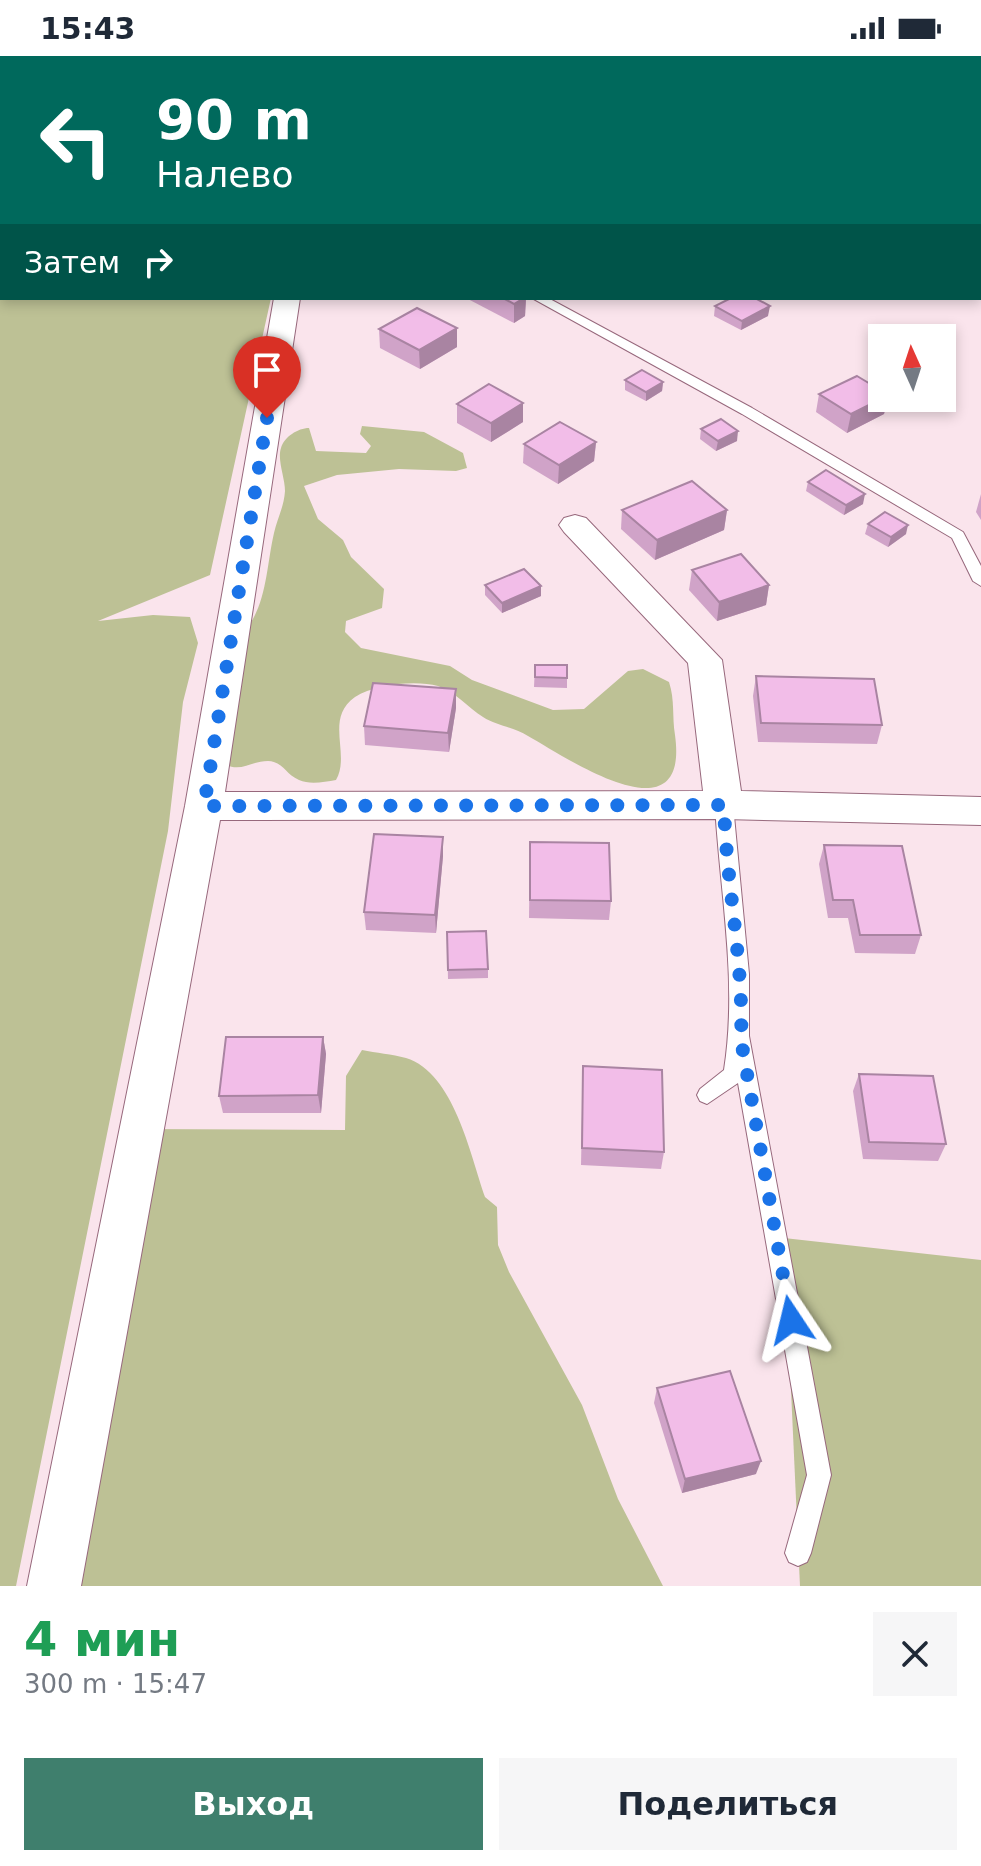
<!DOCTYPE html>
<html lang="ru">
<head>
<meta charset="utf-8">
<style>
  body { margin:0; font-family:"DejaVu Sans",sans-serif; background:#f6f6f7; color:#1f2937; height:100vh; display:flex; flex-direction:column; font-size:30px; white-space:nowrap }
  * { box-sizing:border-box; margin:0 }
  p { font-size:26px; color:#747a83 }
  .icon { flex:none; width:44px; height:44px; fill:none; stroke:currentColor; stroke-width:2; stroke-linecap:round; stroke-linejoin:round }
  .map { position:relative; height:1530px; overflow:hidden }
  .side { display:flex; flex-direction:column; background:#fff; flex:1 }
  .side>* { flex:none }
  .banner { position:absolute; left:0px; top:0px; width:982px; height:244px; box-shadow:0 4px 12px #0003; background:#00695c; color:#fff; overflow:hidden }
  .needle { width:52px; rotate:357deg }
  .fabs { position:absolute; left:868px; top:268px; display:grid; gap:16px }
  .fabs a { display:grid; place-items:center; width:88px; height:88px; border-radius:0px; background:#fff; box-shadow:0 4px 12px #0003; font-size:40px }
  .pin { position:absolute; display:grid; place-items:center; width:68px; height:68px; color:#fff; margin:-82px -34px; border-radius:50% 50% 50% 0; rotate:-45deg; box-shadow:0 0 8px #0007 }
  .pin .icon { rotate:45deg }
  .me { position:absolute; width:88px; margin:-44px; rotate:350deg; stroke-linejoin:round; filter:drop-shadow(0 0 6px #0008) }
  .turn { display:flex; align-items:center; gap:28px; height:168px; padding:0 24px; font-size:36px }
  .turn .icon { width:104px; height:104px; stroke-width:2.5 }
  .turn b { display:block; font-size:56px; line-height:68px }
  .then { display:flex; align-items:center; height:76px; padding:0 24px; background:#0003; gap:16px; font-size:30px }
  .round { display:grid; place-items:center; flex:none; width:84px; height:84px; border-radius:0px; background:#f6f6f7 }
  .overview { display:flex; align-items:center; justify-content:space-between; height:136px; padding:0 24px }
  h1 { font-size:48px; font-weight:700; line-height:60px; color:#1e9e55 }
  .button { display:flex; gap:16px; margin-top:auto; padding:16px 24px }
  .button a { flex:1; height:92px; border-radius:0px; background:#3f7f6d; color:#fff; font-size:32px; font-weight:700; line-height:92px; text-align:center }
  .button a+a { background:#f6f6f7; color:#1f2937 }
  .status { display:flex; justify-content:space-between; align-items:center; height:56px; padding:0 40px; background:#fff; direction:ltr }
  .status svg { height:22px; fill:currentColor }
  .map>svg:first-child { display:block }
</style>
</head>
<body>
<div class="status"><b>15:43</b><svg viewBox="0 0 49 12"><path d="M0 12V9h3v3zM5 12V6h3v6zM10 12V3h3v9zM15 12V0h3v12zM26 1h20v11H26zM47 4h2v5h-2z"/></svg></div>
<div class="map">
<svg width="981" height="1530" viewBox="0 0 981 1530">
  <rect width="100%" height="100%" fill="#fae4ec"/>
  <!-- built -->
  <path fill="#fcd7e5" d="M311 0H765L769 2H331Z"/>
  <!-- green -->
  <g fill="#bdc195">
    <path d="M0 0 12 2H2V242H271L210 519 98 565 153 559 190 561 198 587 183 646 168 775 16 1530H0Z"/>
    <path d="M362 370 424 376 463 397 467 412 456 415 399 413 337 419 304 430 318 463 343 484 351 501 384 533 382 552 346 565 345 576 361 592 450 610 472 624 553 654 584 653 628 615 643 613 669 626C675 644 672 661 675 679 690 787 564 700 528 680 514 671 497 670 483 661 468 652 455 635 438 630 416 624 375 628 355 641 324 663 351 698 336 724 324 726 310 729 299 724 285 718 284 706 268 705 251 705 242 716 226 709L250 568C267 542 267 507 274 477 277 463 284 451 285 435 285 422 277 404 281 392 284 381 298 372 309 372L316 395 366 397 371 390 360 378Z"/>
    <path d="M362 994C376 997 392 998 406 1002 454 1017 470 1098 485 1141L497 1151 498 1189 509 1216 582 1349 618 1443 663 1530H68L133 1073 345 1074 346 1020Z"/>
    <path d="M784 1182 981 1204V1530H800Z"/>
  </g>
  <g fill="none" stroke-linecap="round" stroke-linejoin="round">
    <defs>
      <g id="lane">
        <path d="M775 0H788L789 2H776Z"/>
        <rect x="980" y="87" width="1" height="6"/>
        <rect x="980" y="173" width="1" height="8"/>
        <rect x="980" y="203" width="1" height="8"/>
        <path d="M532 242H548L752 352 963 476 981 510V530L973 525 952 482 742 358Z"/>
        <path d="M724 742 733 749 749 918V980L831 1419 811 1497 807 1506 798 1510 789 1506 785 1497 807 1419 738 1027 707 1048 700 1045 697 1039 700 1033 724 1014C738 925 720 838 715 749Z"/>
      </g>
      <g id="street">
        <path d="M25 0H53L54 2H26Z"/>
        <path d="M274 242H300L225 736 703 735 688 607 564 476 559 469 564 462 575 459 586 462 722 604 741 735 981 741V769L724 763 220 764 81 1530H27L185 750Z"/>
      </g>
      <path id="secondary" d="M967 0H981V8L980 2Z"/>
    </defs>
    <!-- lane casing -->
    <use href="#lane" stroke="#97687c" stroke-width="2"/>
    <!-- street casing -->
    <use href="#street" stroke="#97687c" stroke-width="2"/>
    <!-- secondary casing -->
    <use href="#secondary" stroke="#97687c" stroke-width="2"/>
    <!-- lane -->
    <use href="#lane" fill="#fff" fill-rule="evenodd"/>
    <!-- street -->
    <use href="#street" fill="#fff" fill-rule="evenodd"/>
    <!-- secondary -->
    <use href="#secondary" fill="#fff" fill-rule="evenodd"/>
    <!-- rail -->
    <g stroke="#87747b" stroke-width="4" stroke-dasharray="3 5" stroke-linecap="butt">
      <path d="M839 0 844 2"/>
      <path d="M858 0 862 2"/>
    </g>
  </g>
  <!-- wall -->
  <g fill="#d0a3c8">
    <path d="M466 242H526L525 260 514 267Z"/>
    <path d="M715 250 768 260 741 274 714 260Z"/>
    <path d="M457 272V291L420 313 380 292 379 273Z"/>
    <path d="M625 324 663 326 662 335 646 345 625 334Z"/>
    <path d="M819 338 882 342H888L884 358 847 377 816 356Z"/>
    <path d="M457 348 523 366 491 386 457 367Z"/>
    <path d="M701 373 737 385 716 395 700 383Z"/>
    <path d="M596 386 594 405 558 428 523 407 524 388Z"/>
    <path d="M808 426 863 448 844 459 806 435Z"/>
    <path d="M981 438V464L976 456Z"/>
    <path d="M622 454H727L724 474 655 504 621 473Z"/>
    <path d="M868 468 906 478 888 491 865 478Z"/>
    <path d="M692 514 769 529 766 549 717 565 689 534Z"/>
    <path d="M485 529 541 530V540L502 557 485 539Z"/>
    <path d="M535 609H567V632L534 631Z"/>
    <path d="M756 620 882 669 877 688 758 686 753 640Z"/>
    <path d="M456 633V652L449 696 365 689 364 670Z"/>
    <path d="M530 786 611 845 609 864 529 862Z"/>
    <path d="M824 789 921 879 915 898 855 897 848 862H828L819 808Z"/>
    <path d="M443 800 436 877 366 874 364 856Z"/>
    <path d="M447 876 488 913V922L448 923Z"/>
    <path d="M323 981 326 998 321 1057H223L219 1040Z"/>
    <path d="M583 1010 664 1096 661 1113 581 1109Z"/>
    <path d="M859 1018 946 1088 938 1105 863 1103 853 1035Z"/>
    <path d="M657 1332 756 1418 682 1437 654 1347Z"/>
  </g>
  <!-- shaded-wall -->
  <g fill="#a984a2">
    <path d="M601 0H634L626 2H593Z"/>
    <path d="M524 242H526L525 260 514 267V248Z"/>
    <path d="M770 250 768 260 741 274 742 265Z"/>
    <path d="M457 272V291L420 313 419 294Z"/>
    <path d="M663 326 662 335 646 345V336Z"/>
    <path d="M883 342H888L884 358 847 377 851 358Z"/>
    <path d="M523 347V366L491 386V367Z"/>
    <path d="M738 375 737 385 716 395 718 385Z"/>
    <path d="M596 386 594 405 558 428 559 409Z"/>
    <path d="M865 438 863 448 844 459 846 449Z"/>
    <path d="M727 454 724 474 655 504 657 484Z"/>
    <path d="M908 469 906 478 888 491 891 481Z"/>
    <path d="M769 529 766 549 717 565 719 546Z"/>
    <path d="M541 530V540L502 557V547Z"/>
    <path d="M456 633V652L449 696 448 677Z"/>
    <path d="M443 781V800L436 877 435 859Z"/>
    <path d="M323 981 326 998 321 1057 318 1039Z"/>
    <path d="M761 1405 756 1418 682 1437 685 1423Z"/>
  </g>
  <!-- building -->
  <g fill="#f2bde8" stroke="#a984a2" stroke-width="2">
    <path d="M515 0H550L543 2H508Z"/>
    <path d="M564 0H601L593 2H556Z"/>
    <path d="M693 0H728L723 2H697Z"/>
    <path d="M503 242H524L514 248Z"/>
    <path d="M731 242H755L770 250 742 265 715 250Z"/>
    <path d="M417 252 457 272 419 294 379 273Z"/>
    <path d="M642 314 663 326 646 336 625 324Z"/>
    <path d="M857 320 882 335V342H883L851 358 819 338Z"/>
    <path d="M489 328 523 347 491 367 457 348Z"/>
    <path d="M721 363 738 375 718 385 701 373Z"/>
    <path d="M560 366 596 386 559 409 524 388Z"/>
    <path d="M826 414 865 438 846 449 808 426Z"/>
    <path d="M692 425 727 454 657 484 622 454Z"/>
    <path d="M885 456 908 469 891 481 868 468Z"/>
    <path d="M741 498 769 529 719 546 692 514Z"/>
    <path d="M524 513 541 530 502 547 485 529Z"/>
    <path d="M535 609H567V622L535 621Z"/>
    <path d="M756 620 874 623 882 669 761 667Z"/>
    <path d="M373 627 456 633 448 677 364 670Z"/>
    <path d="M374 778 443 781 435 859 364 856Z"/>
    <path d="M530 786 609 787 611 845 530 844Z"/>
    <path d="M824 789 902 790 921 879H860L853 844H833Z"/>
    <path d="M486 875 488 913 448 914 447 876Z"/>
    <path d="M226 981H323L318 1039 219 1040Z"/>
    <path d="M583 1010 662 1014 664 1096 582 1092Z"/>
    <path d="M859 1018 933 1020 946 1088 869 1086Z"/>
    <path d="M730 1315 761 1405 685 1423 657 1332Z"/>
  </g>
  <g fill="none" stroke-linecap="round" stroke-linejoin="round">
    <!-- route -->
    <path stroke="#1a73e8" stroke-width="14" stroke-dasharray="0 25.2" d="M267 362 204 750 724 749C726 828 744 906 741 984L791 1264"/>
  </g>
</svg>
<div class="fabs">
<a><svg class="needle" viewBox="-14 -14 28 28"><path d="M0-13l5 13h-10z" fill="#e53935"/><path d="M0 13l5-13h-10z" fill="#747a83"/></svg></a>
</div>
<div class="pin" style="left:267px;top:362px;background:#d93025"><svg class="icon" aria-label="arrive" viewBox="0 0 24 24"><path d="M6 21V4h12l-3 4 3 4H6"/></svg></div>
<svg class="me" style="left:791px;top:1264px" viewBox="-20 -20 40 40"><path d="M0-17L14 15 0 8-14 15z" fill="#1a73e8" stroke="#fff" stroke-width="4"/></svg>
<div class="banner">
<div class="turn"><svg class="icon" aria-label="left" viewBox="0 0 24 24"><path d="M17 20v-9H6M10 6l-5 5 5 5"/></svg><div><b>90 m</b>Налево</div></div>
<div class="then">Затем<svg class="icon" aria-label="right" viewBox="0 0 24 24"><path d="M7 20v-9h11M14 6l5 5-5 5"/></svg></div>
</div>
</div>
<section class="side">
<div class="overview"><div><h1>4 мин</h1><p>300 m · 15:47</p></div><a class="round"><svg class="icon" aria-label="close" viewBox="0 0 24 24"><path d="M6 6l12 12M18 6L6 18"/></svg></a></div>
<div class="button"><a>Выход</a><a>Поделиться</a></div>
</section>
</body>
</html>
